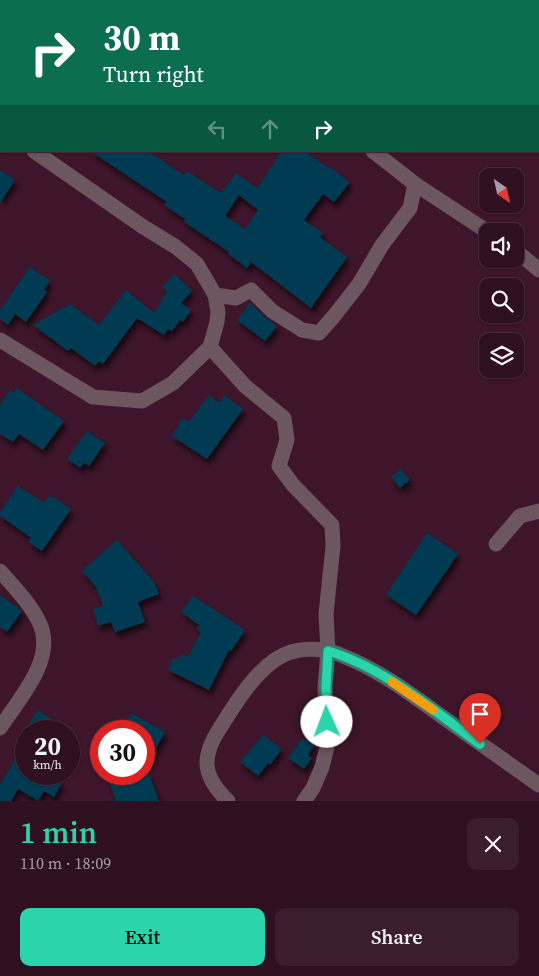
<!DOCTYPE html>
<html lang="en">
<head>
<meta charset="utf-8">
<style>
  body { margin:0; font-family:"Source Serif 4",serif; background:#3a1e2d; color:#f1f3f6; height:100vh; display:flex; flex-direction:column; font-size:19px; white-space:nowrap }
  * { box-sizing:border-box; margin:0 }
  p { font-size:16px; color:#a79da5 }
  .icon { flex:none; width:28px; height:28px; fill:none; stroke:currentColor; stroke-width:2; stroke-linecap:round; stroke-linejoin:round }
  .map { position:relative; height:801px; overflow:hidden }
  .side { display:flex; flex-direction:column; background:#2e1020; flex:1 }
  .side>* { flex:none }
  .top-card { position:absolute; left:0px; top:0px; width:540px; height:152px; box-shadow:0 1px 4px #0004,0 0 0 1px #49303e; background:#0b6e4f; color:#fff; overflow:hidden }
  .needle { width:32px; rotate:146deg }
  .buttons { position:absolute; left:479px; top:168px; display:grid; gap:10px }
  .buttons a { display:grid; place-items:center; width:45px; height:45px; border-radius:10px; background:#2e1020; box-shadow:0 1px 4px #0004,0 0 0 1px #49303e; font-size:25px }
  .speed { position:absolute; left:15px; top:720px; display:flex; gap:10px; font-size:25px; font-weight:700; text-align:center }
  .speed>* { display:grid; place-content:center; width:65px; height:65px; border-radius:50%; background:#2e1020; box-shadow:0 1px 4px #0004,0 0 0 1px #49303e; line-height:1 }
  .speed small { font-size:12px; font-weight:400 }
  .speed .limit { border:8px solid #d22; background:#fff; color:#111 }
  .pin { position:absolute; display:grid; place-items:center; width:42px; height:42px; color:#fff; margin:-51px -21px; border-radius:50% 50% 50% 0; rotate:-45deg; box-shadow:0 0 5px #0007 }
  .pin .icon { rotate:45deg }
  .me { position:absolute; width:55px; margin:-28px; rotate:358deg; stroke-linejoin:round; filter:drop-shadow(0 0 4px #0008) }
  .turn { display:flex; align-items:center; gap:18px; height:105px; padding:0 20px; font-size:22px }
  .turn .icon { width:65px; height:65px; stroke-width:2.5 }
  .turn b { display:block; font-size:35px; line-height:42px }
  .lanes { display:flex; align-items:center; height:48px; padding:0 20px; background:#0003; justify-content:center; gap:25px; direction:ltr }
  .lanes .off { opacity:.35 }
  .round { display:grid; place-items:center; flex:none; width:52px; height:52px; border-radius:10px; background:#3a1e2d }
  .overview { display:flex; align-items:center; justify-content:space-between; height:85px; padding:0 20px }
  h1 { font-size:30px; font-weight:600; line-height:38px; color:#2bd5ac }
  .cta { display:flex; gap:10px; margin-top:auto; padding:10px 20px }
  .cta a { flex:1; height:58px; border-radius:10px; background:#2bd5ac; color:#111; font-size:20px; font-weight:600; line-height:58px; text-align:center }
  .cta a+a { background:#3a1e2d; color:#f1f3f6 }
  .map>svg:first-child { display:block }
</style>
</head>
<body>
<div class="map">
<svg width="539" height="801" viewBox="0 0 539 801">
  <defs>
    <filter id="shadow"><feDropShadow dx="3" dy="5.5" stdDeviation="2.5" flood-color="#0009"/></filter>
  </defs>
  <rect width="100%" height="100%" fill="#3e152a"/>
  <!-- building -->
  <g fill="#003b53" fill-rule="evenodd" filter="url(#shadow)">
    <path d="M90 151H148L184 175 187 171 221 193 236 173 257 188 282 151H304L329 168 330 167 350 182 334 202 323 194 304 220 323 233 320 237 347 257 311 308 251 262 247 268 228 254 229 252 184 222 185 219 164 205 167 202ZM239 195 258 210 245 229 225 216Z"/>
    <path d="M0 170 15 180 0 203Z"/>
    <path d="M30 267 50 281 44 290 47 292 26 322 15 314 8 325 0 319V310Z"/>
    <path d="M175 274 192 291 181 303 191 310 183 322 180 320 172 331 168 329 164 335 137 318 103 364 99 361 95 366 71 348 68 351 33 325 70 304 99 325 126 290 154 313 167 292 162 287Z"/>
    <path d="M250 303 266 318 277 326 265 341 237 320Z"/>
    <path d="M17 388 64 421 43 450 19 434 13 442 0 434V405L10 390 14 393Z"/>
    <path d="M209 395 219 403 224 395 243 409 207 459 172 436 183 418 189 422Z"/>
    <path d="M87 431 105 443 89 466 84 463 80 468 67 459Z"/>
    <path d="M401 469 410 480 400 488 391 477Z"/>
    <path d="M18 486 44 503 50 495 71 509 42 551 28 542 31 538 23 532 0 516V512Z"/>
    <path d="M427 533 458 554 416 615 386 595Z"/>
    <path d="M117 540 154 582 159 594 138 602 145 622 115 632 111 622 98 626 93 609 103 606 96 587 82 571Z"/>
    <path d="M0 595 22 611 7 632 0 627Z"/>
    <path d="M193 596 245 630 231 651 229 650 209 690 168 670 174 657 178 660 181 654 188 657 201 632 196 629 199 625 181 612Z"/>
    <path d="M37 710 72 731H33L27 727Z"/>
    <path d="M131 713 165 732 144 770V731H121Z"/>
    <path d="M263 735 282 749 270 765 268 763 258 776 240 762Z"/>
    <path d="M302 738 314 746 308 755 312 758 304 769 288 758Z"/>
    <path d="M26 741V774H46L62 783 54 797 44 791 38 801 18 789 11 801H0V785Z"/>
    <path d="M106 774H149L159 801H116Z"/>
  </g>
  <g fill="none" stroke-linecap="round" stroke-linejoin="round">
    <!-- minor -->
    <g stroke="#6c565f" stroke-width="15">
      <path d="M144 0 146 1"/>
      <path d="M43 1 44 0"/>
      <path d="M182 1 189 0"/>
      <path d="M516 1V0"/>
      <path d="M0 64 1 62"/>
      <path d="M0 125 1 126"/>
      <path d="M34 151 142 226 176 247 197 264 215 295 218 312 217 322 210 347 245 386 284 418 287 440 279 466 293 485 332 525 333 546 326 614 328 651 325 687 327 747 322 767 313 788 304 801"/>
      <path d="M373 151 415 184 488 232"/>
      <path d="M515 250 539 270"/>
      <path d="M215 295 236 298 251 290 272 311 302 330 319 333 334 316 359 284 382 245 410 208 415 184"/>
      <path d="M0 340 93 397 142 401 173 383 210 347"/>
      <path d="M496 544 520 516 539 511"/>
      <path d="M0 571C14 587 31 604 40 624 56 660 18 700 0 728"/>
      <path d="M228 801C202 776 201 757 220 728 236 702 261 661 291 652 308 647 328 649 343 656 377 669 408 692 437 713 471 737 505 761 539 785"/>
    </g>
  </g>
  <g fill="none" stroke-linecap="round" stroke-linejoin="round">
    <defs>
      <path id="route" d="M327 722 326 687 328 651C383 667 434 711 480 744"/>
    </defs>
    <!-- route casing -->
    <use href="#route" stroke="#1c8a70" stroke-width="12"/>
    <!-- route -->
    <use href="#route" stroke="#2bd5ac" stroke-width="9"/>
    <!-- slow -->
    <path stroke="#f59e0b" stroke-width="9" d="M392 682 433 710"/>
  </g>
</svg>
<div class="buttons">
<a><svg class="needle" viewBox="-14 -14 28 28"><path d="M0-13l5 13h-10z" fill="#e53935"/><path d="M0 13l5-13h-10z" fill="#a79da5"/></svg></a>
<a><svg class="icon" aria-label="sound" viewBox="0 0 24 24"><path d="M4 9h4l5-4v14l-5-4H4zM17 9q2 3 0 6"/></svg></a>
<a><svg class="icon" aria-label="search" viewBox="0 0 24 24"><circle cx="10" cy="10" r="6"/><path d="M15 15l6 6"/></svg></a>
<a><svg class="icon" aria-label="layers" viewBox="0 0 24 24"><path d="M12 4l9 5-9 5-9-5zM3 14l9 5 9-5"/></svg></a>
</div>
<div class="speed"><div>20<small>km/h</small></div><div class="limit">30</div></div>
<div class="pin" style="left:480px;top:744px;background:#d93025"><svg class="icon" aria-label="arrive" viewBox="0 0 24 24"><path d="M6 21V4h12l-3 4 3 4H6"/></svg></div>
<svg class="me" style="left:327px;top:722px" viewBox="-20 -20 40 40"><circle r="19" fill="#fff"/><path d="M0-13L10 11 0 6-10 11z" fill="#2bd5ac"/></svg>
<div class="top-card">
<div class="turn"><svg class="icon" aria-label="right" viewBox="0 0 24 24"><path d="M7 20v-9h11M14 6l5 5-5 5"/></svg><div><b>30 m</b>Turn right</div></div>
<div class="lanes"><svg class="icon off" aria-label="left" viewBox="0 0 24 24"><path d="M17 20v-9H6M10 6l-5 5 5 5"/></svg><svg class="icon off" aria-label="ahead" viewBox="0 0 24 24"><path d="M12 20V5M6 11l6-6 6 6"/></svg><svg class="icon" aria-label="right" viewBox="0 0 24 24"><path d="M7 20v-9h11M14 6l5 5-5 5"/></svg></div>
</div>
</div>
<section class="side">
<div class="overview"><div><h1>1 min</h1><p>110 m · 18:09</p></div><a class="round"><svg class="icon" aria-label="close" viewBox="0 0 24 24"><path d="M6 6l12 12M18 6L6 18"/></svg></a></div>
<div class="cta"><a>Exit</a><a>Share</a></div>
</section>
</body>
</html>
